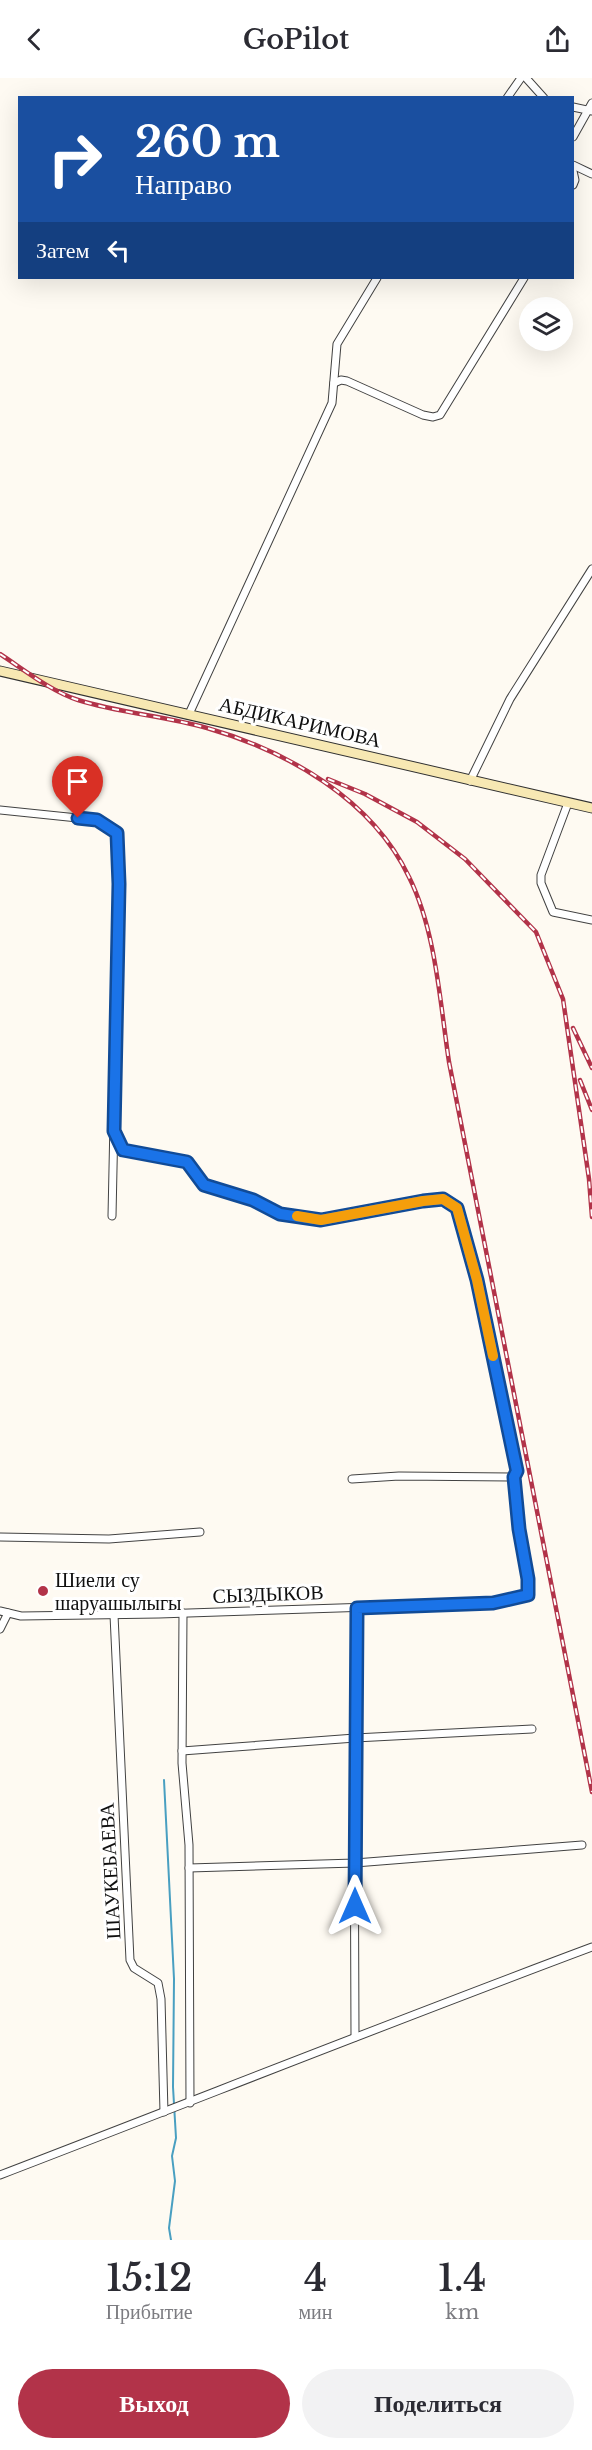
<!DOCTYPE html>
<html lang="ru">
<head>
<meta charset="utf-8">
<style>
  body { margin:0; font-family:"Libre Baskerville",serif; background:#f2f2f3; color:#2b2b33; height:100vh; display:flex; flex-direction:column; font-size:22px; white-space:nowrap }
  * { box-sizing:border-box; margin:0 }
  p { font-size:20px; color:#7c7c81 }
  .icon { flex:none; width:33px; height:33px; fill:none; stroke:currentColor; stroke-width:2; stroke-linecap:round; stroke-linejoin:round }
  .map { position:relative; height:2162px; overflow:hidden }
  .panel { display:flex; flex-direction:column; background:#fff; flex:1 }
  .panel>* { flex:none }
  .guide { position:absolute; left:18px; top:18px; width:556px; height:183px; border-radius:0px; box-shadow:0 6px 24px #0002; background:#1a4fa0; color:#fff; overflow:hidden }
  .fabs { position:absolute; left:519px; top:219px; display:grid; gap:12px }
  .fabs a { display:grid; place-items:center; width:54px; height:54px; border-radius:50%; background:#fff; box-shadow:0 6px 24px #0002; font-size:30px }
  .pin { position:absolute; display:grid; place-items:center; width:51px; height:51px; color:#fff; margin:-62px -26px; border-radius:50% 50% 50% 0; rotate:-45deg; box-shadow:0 0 6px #0007 }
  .pin .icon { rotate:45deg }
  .me { position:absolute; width:66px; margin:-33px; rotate:0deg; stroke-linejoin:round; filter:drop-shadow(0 0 4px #0008) }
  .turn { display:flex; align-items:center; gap:21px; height:126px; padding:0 18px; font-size:27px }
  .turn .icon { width:78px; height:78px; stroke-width:2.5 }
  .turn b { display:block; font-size:42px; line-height:51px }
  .then { display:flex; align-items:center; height:57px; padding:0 18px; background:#0003; gap:12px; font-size:22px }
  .eta { display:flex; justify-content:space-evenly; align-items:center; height:102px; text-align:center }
  .eta b { font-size:36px; font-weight:600; line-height:42px }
  .primary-button { display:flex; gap:12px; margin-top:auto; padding:12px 18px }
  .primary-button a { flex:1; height:69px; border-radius:36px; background:#b23349; color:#fff; font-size:24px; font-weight:600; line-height:69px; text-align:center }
  .primary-button a+a { background:#f2f2f3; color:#2b2b33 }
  header { display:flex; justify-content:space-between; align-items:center; height:78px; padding:0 18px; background:#fff; font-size:27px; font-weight:600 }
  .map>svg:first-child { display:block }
</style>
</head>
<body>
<header><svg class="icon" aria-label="back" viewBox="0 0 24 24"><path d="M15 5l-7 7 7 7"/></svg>GoPilot<svg class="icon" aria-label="share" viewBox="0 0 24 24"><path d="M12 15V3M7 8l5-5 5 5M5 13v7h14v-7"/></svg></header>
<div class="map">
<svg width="592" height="2162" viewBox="0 0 592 2162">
  <rect width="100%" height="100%" fill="#fefaf2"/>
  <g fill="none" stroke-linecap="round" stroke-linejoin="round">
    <!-- stream -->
    <path stroke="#499fc1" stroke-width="2" d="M164 1702 174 1901 173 2009 176 2060 172 2078 175 2103 169 2150 171 2162"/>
    <defs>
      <g id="minor">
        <path d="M526 0 544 20"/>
        <path d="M507 20 521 0"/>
        <path d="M573 29 592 33"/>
        <path d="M573 59 592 25"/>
        <path d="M573 87 592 96"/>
        <path d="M573 93 575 102 573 107"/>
        <path d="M334 305 341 302 347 303 423 337 433 339 440 337 524 200"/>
        <path d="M189 636 332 325 337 266 377 200"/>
        <path d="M470 703 510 621 592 491"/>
        <path d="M568 725 541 797V805L553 834 592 842"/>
        <path d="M0 732 97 742 117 755 119 806 112 1138"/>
        <path d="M114 1053 123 1072 187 1084 204 1107 253 1122 280 1136 321 1142 423 1123 443 1121 457 1130C481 1217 499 1305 517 1393L514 1399"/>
        <path d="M0 1459 109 1461 200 1454"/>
        <path d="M0 1533 21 1538 159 1536 493 1525 528 1517V1501L519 1451 514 1399 399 1398 352 1401"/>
        <path d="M183 1535 182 1685 189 1767 190 2025"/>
        <path d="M114 1537 130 1882 134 1890 158 1905 161 1921 164 2034"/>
        <path d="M0 1551 8 1535"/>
        <path d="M182 1673 355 1660 532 1651"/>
        <path d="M189 1790 355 1785 582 1767"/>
        <path d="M355 1959 354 1691 359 1588 357 1530"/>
        <path d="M0 2097C198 2021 394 1943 592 1869"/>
      </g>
      <path id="secondary" d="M0 593 592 730"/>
    </defs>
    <!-- minor casing -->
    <use href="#minor" stroke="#424242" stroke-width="9"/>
    <!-- secondary casing -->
    <use href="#secondary" stroke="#313131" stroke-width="11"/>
    <!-- minor -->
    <use href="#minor" stroke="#fff" stroke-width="7"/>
    <!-- secondary -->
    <use href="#secondary" stroke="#f7e8b3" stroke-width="9"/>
    <defs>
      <g id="rail">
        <path d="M0 576C23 591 52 614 78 622 120 635 164 638 207 650 287 673 372 721 409 799 436 853 440 925 449 984L592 1714"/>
        <path d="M328 701 365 716 417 744 465 781 536 854 563 921 589 1101 592 1139"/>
        <path d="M573 950 592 990"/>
        <path d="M580 1002 592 1032"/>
      </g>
    </defs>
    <!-- rail casing -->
    <use href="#rail" stroke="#b23349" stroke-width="4.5"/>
    <!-- rail -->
    <use href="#rail" stroke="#fff" stroke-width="2" stroke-dasharray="7" stroke-linecap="butt"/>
  </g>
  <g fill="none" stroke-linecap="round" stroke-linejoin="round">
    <defs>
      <path id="route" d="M78 740 97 742 117 755 119 806 114 1053 123 1072 187 1084 204 1107 253 1122 280 1136 321 1142 423 1123 443 1121 457 1130 477 1202 517 1393 514 1399 519 1451 528 1501V1517L493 1525 357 1530 355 1828"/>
    </defs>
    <!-- route casing -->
    <use href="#route" stroke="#114b97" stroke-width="15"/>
    <!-- route -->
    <use href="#route" stroke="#1a73e8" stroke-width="10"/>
    <!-- slow -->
    <path stroke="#f59e0b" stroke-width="10" d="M297 1138 321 1142 423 1123 443 1121 457 1130 477 1202 493 1278"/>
  </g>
  <!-- markers -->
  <circle fill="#b23349" stroke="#fff" stroke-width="2" cx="43" cy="1513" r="6"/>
  <g text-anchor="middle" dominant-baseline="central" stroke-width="6" stroke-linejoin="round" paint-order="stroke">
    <!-- street labels -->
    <g font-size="20" fill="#0f0f0f" stroke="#fff">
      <text transform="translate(300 644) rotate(13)">АБДИКАРИМОВА</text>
      <text transform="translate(268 1516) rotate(-2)">СЫЗДЫКОВ</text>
      <text transform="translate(110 1793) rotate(-93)">ШАУКЕБАЕВА</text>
    </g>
    <!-- poi labels -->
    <g font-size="20" fill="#0f0f0f" stroke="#fff" text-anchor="start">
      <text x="55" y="1502">Шиели су<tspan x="55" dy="23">шаруашылыгы</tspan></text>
    </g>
  </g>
</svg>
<div class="fabs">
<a><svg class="icon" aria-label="layers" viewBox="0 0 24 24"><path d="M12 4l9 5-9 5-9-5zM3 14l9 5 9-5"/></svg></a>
</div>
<div class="pin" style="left:78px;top:740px;background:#d93025"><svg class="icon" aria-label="arrive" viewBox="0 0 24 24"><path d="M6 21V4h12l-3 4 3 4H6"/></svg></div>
<svg class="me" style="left:355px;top:1828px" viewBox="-20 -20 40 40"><path d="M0-17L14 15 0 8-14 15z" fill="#1a73e8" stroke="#fff" stroke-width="4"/></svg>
<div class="guide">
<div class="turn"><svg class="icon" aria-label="right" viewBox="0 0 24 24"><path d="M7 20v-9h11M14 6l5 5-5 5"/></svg><div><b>260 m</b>Направо</div></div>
<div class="then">Затем<svg class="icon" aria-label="left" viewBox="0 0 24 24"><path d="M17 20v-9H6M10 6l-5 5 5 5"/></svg></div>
</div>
</div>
<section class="panel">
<div class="eta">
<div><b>15:12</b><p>Прибытие</p></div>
<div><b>4</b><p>мин</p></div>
<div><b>1.4</b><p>km</p></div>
</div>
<div class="primary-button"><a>Выход</a><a>Поделиться</a></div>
</section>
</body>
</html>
